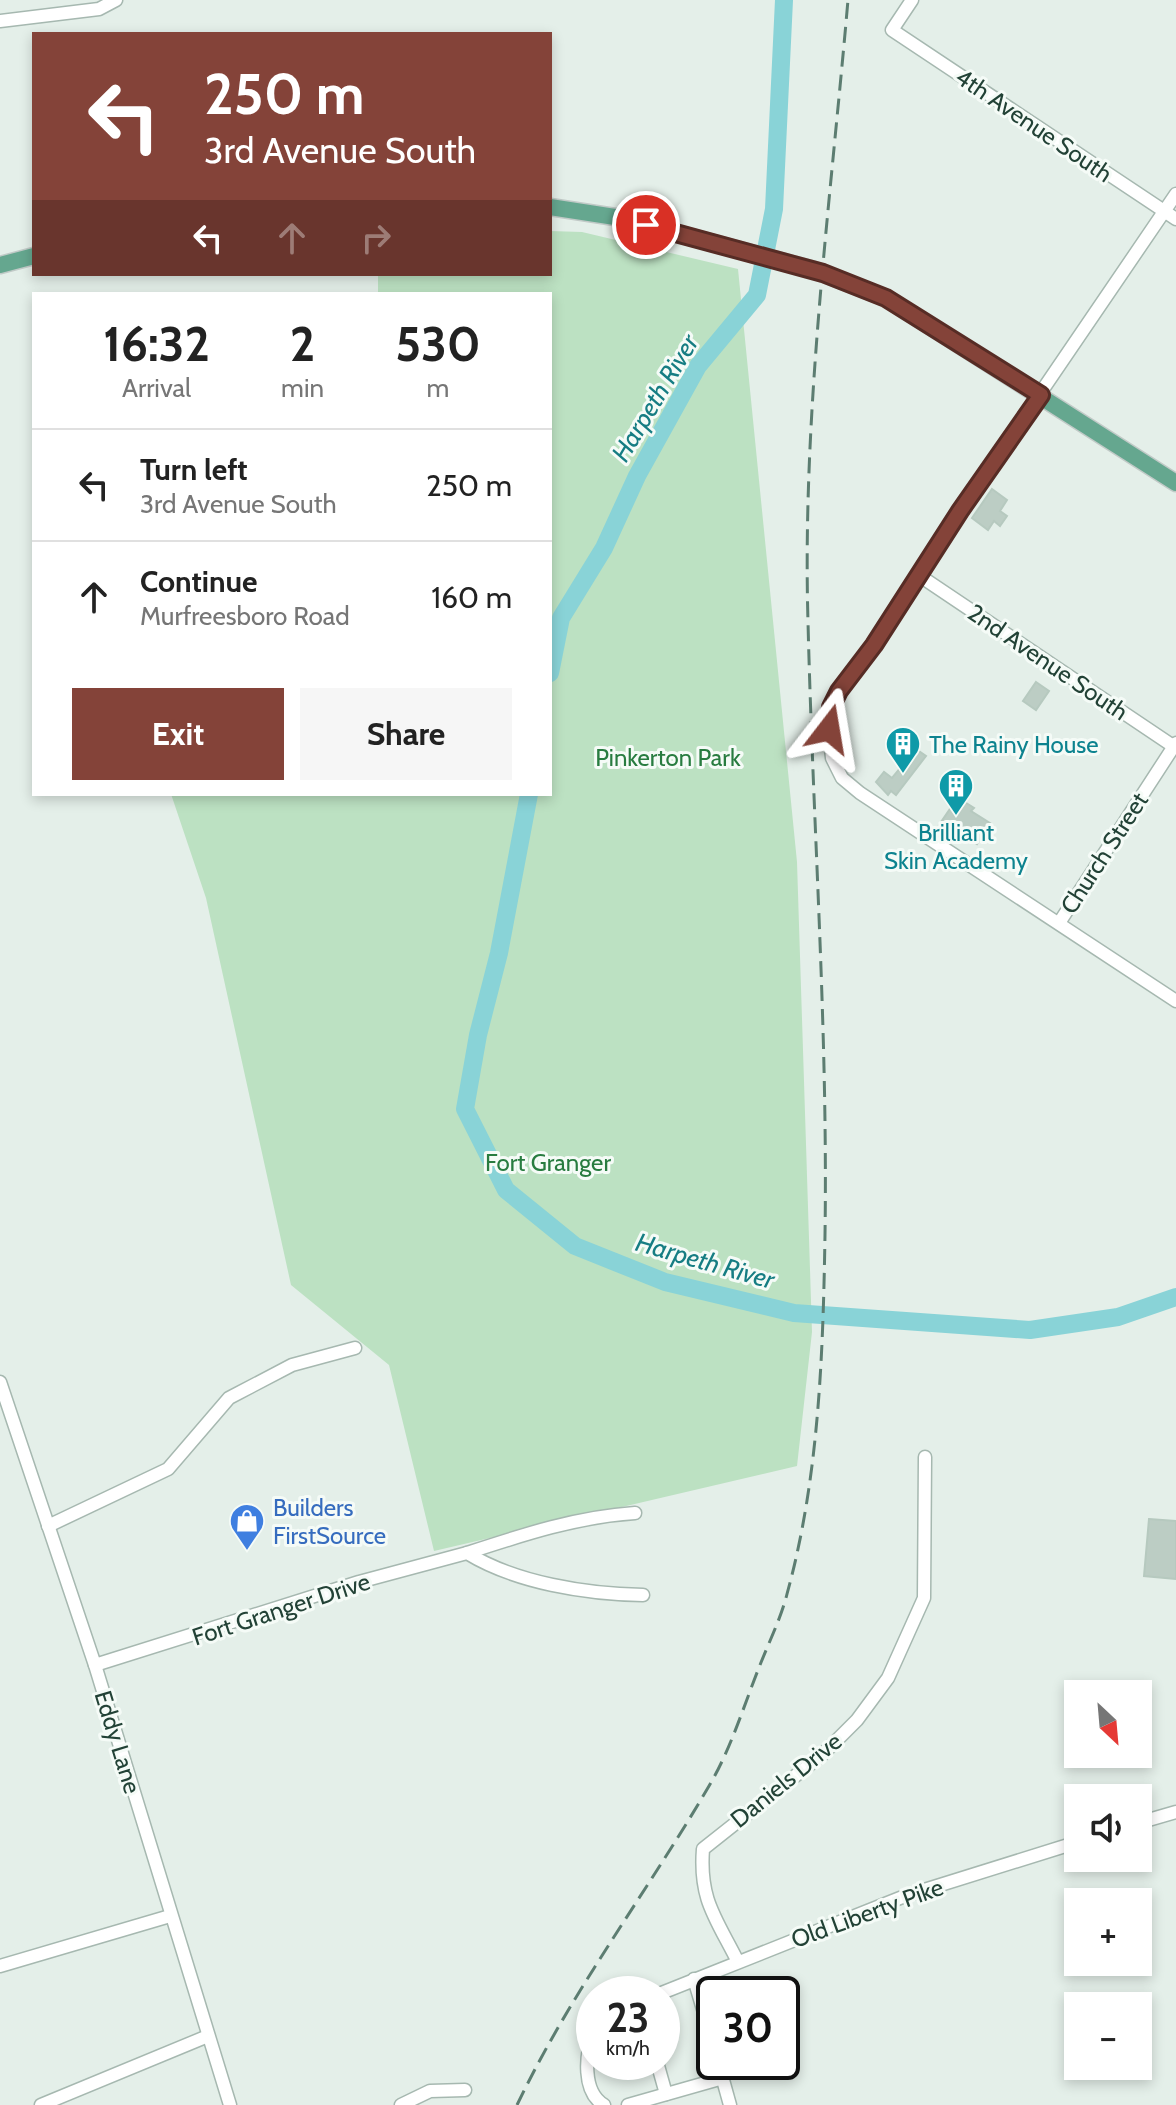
<!DOCTYPE html>
<html lang="en">
<head>
<meta charset="utf-8">
<style>
  body { margin:0; font-family:Cabin,sans-serif; background:#f6f6f6; color:#222; height:100vh; display:flex; flex-direction:column; font-size:30px; white-space:nowrap }
  * { box-sizing:border-box; margin:0 }
  p { font-size:26px; color:#767676 }
  .icon { flex:none; width:44px; height:44px; fill:none; stroke:currentColor; stroke-width:2; stroke-linecap:round; stroke-linejoin:round }
  .map { position:relative; flex:1; overflow:hidden }
  .panel { position:absolute; left:32px; top:292px; width:520px; height:504px; display:flex; flex-direction:column; background:#fff; border-radius:0px; box-shadow:0 4px 12px #0003 }
  .panel>* { flex:none }
  .guide { position:absolute; left:32px; top:32px; width:520px; height:244px; border-radius:0px; box-shadow:0 4px 12px #0003; background:#844339; color:#fff; overflow:hidden }
  .needle { width:52px; rotate:154deg }
  .tools { position:absolute; left:1064px; top:1680px; display:grid; gap:16px }
  .tools a { display:grid; place-items:center; width:88px; height:88px; border-radius:0px; background:#fff; box-shadow:0 4px 12px #0003; font-size:40px }
  .speed { position:absolute; left:576px; top:1976px; display:flex; gap:16px; font-size:40px; font-weight:700; text-align:center }
  .speed>* { display:grid; place-content:center; width:104px; height:104px; border-radius:50%; background:#fff; box-shadow:0 4px 12px #0003; line-height:1 }
  .speed small { font-size:20px; font-weight:400 }
  .speed .limit { border:4px solid #111; border-radius:12px; background:#fff; color:#111 }
  .pin { position:absolute; display:grid; place-items:center; width:68px; height:68px; color:#fff; margin:-34px; border:4px solid #fff; border-radius:50%; box-shadow:0 2px 8px #0007 }
  .me { position:absolute; width:88px; margin:-44px; rotate:14deg; stroke-linejoin:round; filter:drop-shadow(0 0 6px #0008) }
  .turn { display:flex; align-items:center; gap:28px; height:168px; padding:0 40px; font-size:36px }
  .turn .icon { width:104px; height:104px; stroke-width:2.5 }
  .turn b { display:block; font-size:56px; line-height:68px }
  .lanes { display:flex; align-items:center; height:76px; padding:0 40px; background:#0003; justify-content:center; gap:40px; direction:ltr }
  .lanes .off { opacity:.35 }
  .eta { display:flex; justify-content:space-evenly; align-items:center; height:136px; text-align:center }
  .eta b { font-size:48px; font-weight:700; line-height:56px }
  .cta { display:flex; gap:16px; margin-top:auto; padding:16px 40px }
  .cta a { flex:1; height:92px; border-radius:0px; background:#844339; color:#fff; font-size:32px; font-weight:700; line-height:92px; text-align:center }
  .cta a+a { background:#f6f6f6; color:#222 }
  ul { padding:0; list-style:none }
  li { display:flex; align-items:center; gap:24px; height:112px; padding:0 40px; border-top:2px solid #e0e0e0 }
  li div { flex:1 }
  li b { display:block; font-size:30px }
  li em { font-style:normal }
  .map>svg:first-child { display:block }
</style>
</head>
<body>
<div class="map">
<svg width="1176" height="2105" viewBox="0 0 1176 2105">
  <rect width="100%" height="100%" fill="#e4efe9"/>
  <!-- green -->
  <path fill="#bce1c2" d="M550 231 582 232 738 269 797 862 812 1332 797 1466 434 1551 389 1365 291 1285 206 898 171 794H550V294H378V274H550Z"/>
  <g fill="none" stroke-linecap="round" stroke-linejoin="round">
    <!-- river -->
    <g stroke="#89d3d7" stroke-width="18">
      <path d="M550 673 561 618 604 548 637 476 698 366 757 295 774 209 784 0"/>
      <path d="M529 794 499 953 478 1035 465 1109 506 1190 575 1246 665 1282 794 1313 1030 1330 1118 1317 1176 1297"/>
    </g>
  </g>
  <!-- building -->
  <g fill="#bccdc4" stroke="#b6c9bf" stroke-width="2">
    <path d="M992 489 1007 500 1000 511 1007 516 1000 526 994 521 988 530 972 518Z"/>
    <path d="M1036 682 1049 691 1036 710 1023 701Z"/>
    <path d="M916 749 926 756 896 795 891 791 888 795 876 782 884 772 892 778Z"/>
    <path d="M963 801 974 808 971 811 990 823 977 844 958 831 955 835 939 825 952 806 958 810Z"/>
    <path d="M1149 1519 1176 1521V1579L1144 1576Z"/>
  </g>
  <g fill="none" stroke-linecap="round" stroke-linejoin="round">
    <defs>
      <g id="minor">
        <path d="M912 0 892 30 1176 219"/>
        <path d="M0 21 99 9 116 0"/>
        <path d="M1176 194 960 511 900 606 839 691 831 707 829 729 832 758 842 778 860 793 1176 1001"/>
        <path d="M920 576 1176 748"/>
        <path d="M1059 923 1176 743"/>
        <path d="M0 1382 95 1665 230 2105"/>
        <path d="M48 1526 168 1469 229 1398 292 1365 355 1348"/>
        <path d="M467 1553C522 1535 576 1517 635 1513"/>
        <path d="M95 1665 359 1582 467 1553C516 1583 586 1594 643 1595"/>
        <path d="M1138 1823 1176 1812"/>
        <path d="M738 1962C716 1918 699 1900 703 1849L823 1754 857 1720 888 1678 924 1598 925 1457"/>
        <path d="M0 1966 170 1916"/>
        <path d="M694 1979 714 2046"/>
        <path d="M659 1994 905 1896 1078 1842"/>
        <path d="M594 2033C585 2054 582 2092 604 2105"/>
        <path d="M657 2062 666 2094"/>
        <path d="M718 2062 730 2105"/>
        <path d="M41 2105 208 2036"/>
        <path d="M401 2105 430 2091 465 2090"/>
        <path d="M628 2105 723 2078"/>
      </g>
      <g id="major">
        <path d="M550 207 615 217 814 270 886 298 1176 483"/>
        <path d="M0 265 34 256"/>
      </g>
    </defs>
    <!-- minor casing -->
    <use href="#minor" stroke="#a6b8b0" stroke-width="15"/>
    <!-- major casing -->
    <use href="#major" stroke="#c1cac7" stroke-width="19"/>
    <!-- minor -->
    <use href="#minor" stroke="#fff" stroke-width="12"/>
    <!-- major -->
    <use href="#major" stroke="#65a78f" stroke-width="16"/>
    <!-- rail -->
    <path stroke="#5c7d71" stroke-width="3" stroke-dasharray="16 8" stroke-linecap="butt" d="M517 2105C571 1992 646 1894 709 1786 731 1749 744 1705 760 1665 769 1642 781 1618 787 1594 819 1478 823 1355 825 1235 828 1031 813 827 808 622 802 415 830 207 848 0"/>
  </g>
  <g fill="none" stroke-linecap="round" stroke-linejoin="round">
    <defs>
      <path id="route" d="M646 225 823 273 886 298 1041 395 960 511 874 645 839 691 831 707 829 729"/>
    </defs>
    <!-- route casing -->
    <use href="#route" stroke="#562c25" stroke-width="20"/>
    <!-- route -->
    <use href="#route" stroke="#844339" stroke-width="14"/>
  </g>
  <!-- icons -->
  <defs>
    <symbol id="building-pin" viewBox="-11 -11 22 30"><path d="M0 17L-7.5 6A9.5 9.5 0 1 1 7.5 6Z" fill="#0f9aa8" stroke="#f5fbf7"/><path d="M-4-6H4V6H1V3H-1V6H-4ZM-2.5-4.3h1.7v1.8h-1.7ZM.8-4.3h1.7v1.8H.8ZM-2.5-1h1.7V.8h-1.7ZM.8-1h1.7V.8H.8Z" fill="#fff"/></symbol>
    <symbol id="shop-pin" viewBox="-11 -11 22 30"><path d="M0 17L-7.5 6A9.5 9.5 0 1 1 7.5 6Z" fill="#3f7fe0" stroke="#f5fbf7"/><path d="M-5-2.5h2.3a2.7 3.5 0 0 1 5.4 0H5L5.5 6h-11ZM-1.5-2.5h3a1.5 2.3 0 0 0-3 0Z" fill="#fff"/></symbol>
  </defs>
  <g fill-rule="evenodd">
    <use href="#building-pin" x="883" y="724" width="40" height="54"/>
    <use href="#building-pin" x="936" y="766" width="40" height="54"/>
    <use href="#shop-pin" x="227" y="1501" width="40" height="54"/>
  </g>
  <g text-anchor="middle" dominant-baseline="central" stroke-width="6" stroke-linejoin="round" paint-order="stroke">
    <!-- street labels -->
    <g font-size="24" fill="#224236" stroke="#f5fbf7">
      <text transform="translate(1034 125) rotate(34)">4th Avenue South</text>
      <text transform="translate(1048 662) rotate(34)">2nd Avenue South</text>
      <text transform="translate(1104 853) rotate(-57)">Church Street</text>
      <text transform="translate(281 1609) rotate(-18)">Fort Granger Drive</text>
      <text transform="translate(118 1742) rotate(73)">Eddy Lane</text>
      <text transform="translate(786 1780) rotate(-39)">Daniels Drive</text>
      <text transform="translate(867 1913) rotate(-20)">Old Liberty Pike</text>
    </g>
    <!-- culture labels -->
    <g font-size="24" fill="#0d838f" stroke="#f5fbf7" text-anchor="start">
      <text x="929" y="744">The Rainy House</text>
      <text x="956" y="832" text-anchor="middle">Brilliant<tspan x="956" dy="28">Skin Academy</tspan></text>
    </g>
    <!-- park labels -->
    <g font-size="24" fill="#287c40" stroke="#f5fbf7">
      <text x="668" y="757">Pinkerton Park</text>
      <text x="548" y="1162">Fort Granger</text>
    </g>
    <!-- shop labels -->
    <g font-size="24" fill="#366cbe" stroke="#f5fbf7" text-anchor="start">
      <text x="273" y="1507">Builders<tspan x="273" dy="28">FirstSource</tspan></text>
    </g>
    <!-- water labels -->
    <g font-size="26" font-style="italic" fill="#167d83" stroke="#f5fbf7">
      <text transform="translate(655 398) rotate(-59)">Harpeth River</text>
      <text transform="translate(705 1261) rotate(16)">Harpeth River</text>
    </g>
  </g>
</svg>
<div class="tools">
<a><svg class="needle" viewBox="-14 -14 28 28"><path d="M0-13l5 13h-10z" fill="#e53935"/><path d="M0 13l5-13h-10z" fill="#767676"/></svg></a>
<a><svg class="icon" aria-label="sound" viewBox="0 0 24 24"><path d="M4 9h4l5-4v14l-5-4H4zM17 9q2 3 0 6"/></svg></a>
<a>+</a>
<a>−</a>
</div>
<div class="speed"><div>23<small>km/h</small></div><div class="limit">30</div></div>
<div class="pin" style="left:646px;top:225px;background:#d93025"><svg class="icon" aria-label="arrive" viewBox="0 0 24 24"><path d="M6 21V4h12l-3 4 3 4H6"/></svg></div>
<svg class="me" style="left:829px;top:729px" viewBox="-20 -20 40 40"><path d="M0-17L14 15 0 8-14 15z" fill="#844339" stroke="#fff" stroke-width="4"/></svg>
<div class="guide">
<div class="turn"><svg class="icon" aria-label="left" viewBox="0 0 24 24"><path d="M17 20v-9H6M10 6l-5 5 5 5"/></svg><div><b>250 m</b>3rd Avenue South</div></div>
<div class="lanes"><svg class="icon" aria-label="left" viewBox="0 0 24 24"><path d="M17 20v-9H6M10 6l-5 5 5 5"/></svg><svg class="icon off" aria-label="ahead" viewBox="0 0 24 24"><path d="M12 20V5M6 11l6-6 6 6"/></svg><svg class="icon off" aria-label="right" viewBox="0 0 24 24"><path d="M7 20v-9h11M14 6l5 5-5 5"/></svg></div>
</div>
<section class="panel">
<div class="eta">
<div><b>16:32</b><p>Arrival</p></div>
<div><b>2</b><p>min</p></div>
<div><b>530</b><p>m</p></div>
</div>
<ul>
<li><svg class="icon" aria-label="left" viewBox="0 0 24 24"><path d="M17 20v-9H6M10 6l-5 5 5 5"/></svg><div><b>Turn left</b><p>3rd Avenue South</p></div><em>250 m</em></li>
<li><svg class="icon" aria-label="ahead" viewBox="0 0 24 24"><path d="M12 20V5M6 11l6-6 6 6"/></svg><div><b>Continue</b><p>Murfreesboro Road</p></div><em>160 m</em></li>
</ul>
<div class="cta"><a>Exit</a><a>Share</a></div>
</section>
</div>
</body>
</html>
